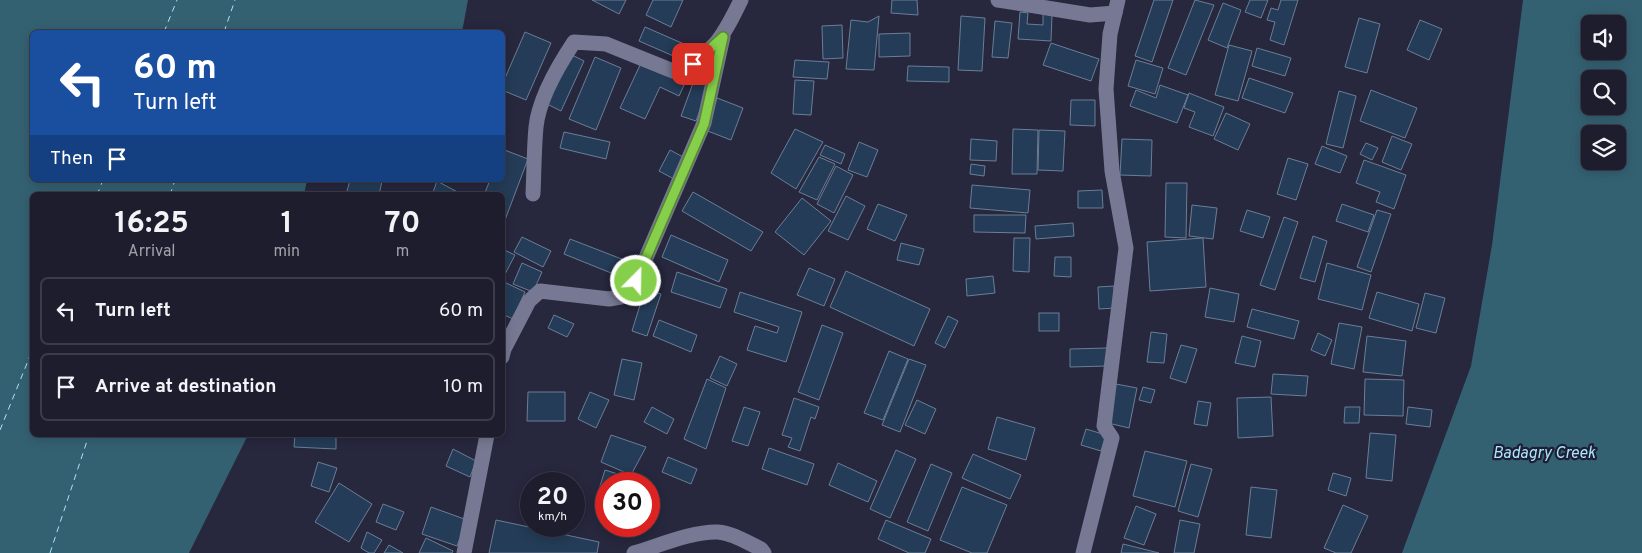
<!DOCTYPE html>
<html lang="en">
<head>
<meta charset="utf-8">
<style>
  body { margin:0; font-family:Overpass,sans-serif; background:#2a2a3a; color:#f1f3f6; height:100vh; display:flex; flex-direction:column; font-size:19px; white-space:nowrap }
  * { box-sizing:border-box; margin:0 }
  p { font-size:16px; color:#a0a2aa }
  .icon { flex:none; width:28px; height:28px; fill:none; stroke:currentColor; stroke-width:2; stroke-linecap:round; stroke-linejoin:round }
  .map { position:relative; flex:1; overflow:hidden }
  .side { position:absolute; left:30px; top:192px; width:475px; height:245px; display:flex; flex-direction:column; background:#1d1d2e; border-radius:8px; box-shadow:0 2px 12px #0003,0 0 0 1px #3b3b4a }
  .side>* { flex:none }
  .guide { position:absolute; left:30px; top:30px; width:475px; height:152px; border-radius:8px; box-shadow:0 2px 12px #0003,0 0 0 1px #3b3b4a; background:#1a4fa0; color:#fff; overflow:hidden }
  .buttons { position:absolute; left:1581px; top:15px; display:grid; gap:10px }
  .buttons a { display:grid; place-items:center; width:45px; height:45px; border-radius:8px; background:#1d1d2e; box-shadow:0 2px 12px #0003,0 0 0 1px #3b3b4a; font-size:25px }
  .speed { position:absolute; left:520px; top:472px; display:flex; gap:10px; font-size:25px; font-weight:700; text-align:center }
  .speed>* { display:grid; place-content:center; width:65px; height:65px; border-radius:50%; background:#1d1d2e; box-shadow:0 2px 12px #0003,0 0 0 1px #3b3b4a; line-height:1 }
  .speed small { font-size:12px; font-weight:400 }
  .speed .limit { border:8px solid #d22; background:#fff; color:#111 }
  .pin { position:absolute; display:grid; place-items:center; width:42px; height:42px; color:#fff; margin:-21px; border-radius:10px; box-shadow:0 2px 8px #0006 }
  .me { position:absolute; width:55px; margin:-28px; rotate:23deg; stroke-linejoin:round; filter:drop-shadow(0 0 4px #0008) }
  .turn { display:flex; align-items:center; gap:18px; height:105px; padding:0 20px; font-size:22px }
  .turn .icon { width:65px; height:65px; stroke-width:2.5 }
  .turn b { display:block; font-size:35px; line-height:42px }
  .then { display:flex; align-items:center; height:48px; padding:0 20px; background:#0003; gap:10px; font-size:19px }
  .eta { display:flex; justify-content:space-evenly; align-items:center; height:85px; text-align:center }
  .eta b { font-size:30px; font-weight:700; line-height:35px }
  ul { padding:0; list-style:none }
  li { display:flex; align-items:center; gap:15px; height:68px; margin:0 10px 8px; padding:0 10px; border:2px solid #3b3b4a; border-radius:8px }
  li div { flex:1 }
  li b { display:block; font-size:19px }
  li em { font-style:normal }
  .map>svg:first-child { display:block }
</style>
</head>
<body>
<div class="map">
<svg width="1642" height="553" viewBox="0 0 1642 553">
  <rect width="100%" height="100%" fill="#27273e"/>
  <!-- water -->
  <g fill="#346172" fill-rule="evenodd">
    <path d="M0 0H468L462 32H32V180H307L304 195H32V435H248L189 553H0Z"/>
    <path d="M1523 0H1642V553H1402L1471 366 1492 245ZM1590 24H1618V51H1590ZM1590 79H1618V106H1590ZM1590 134H1618V161H1590Z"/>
  </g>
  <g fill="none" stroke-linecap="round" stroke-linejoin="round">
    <!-- ferry -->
    <g stroke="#aae6fe" stroke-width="1" stroke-dasharray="6 5" stroke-linecap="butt">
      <path d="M164 32 177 0"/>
      <path d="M224 32 235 0"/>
      <path d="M97 195 103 180"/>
      <path d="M170 195 175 180"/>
      <path d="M0 430 32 351"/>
      <path d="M50 553 89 435"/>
    </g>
  </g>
  <!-- building -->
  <g fill="#243c57" stroke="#6b7e95">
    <path d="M592 0H626L619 14Z"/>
    <path d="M653 0H683L671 27 646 15Z"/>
    <path d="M892 0H917L918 15 891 13Z"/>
    <path d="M1154 0H1173L1152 62 1135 56Z"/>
    <path d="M1195 0 1214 5 1186 75 1168 68Z"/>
    <path d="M1250 0H1268L1261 18 1245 12Z"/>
    <path d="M1281 0H1298L1284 45 1270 40 1275 22 1267 20 1271 8 1278 10Z"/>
    <path d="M1223 3 1241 10 1227 48 1208 40Z"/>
    <path d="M1020 12 1028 13 1027 24 1043 25V14L1052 15 1051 41 1018 39Z"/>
    <path d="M879 16 874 70 846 69 851 20 868 22Z"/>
    <path d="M961 16 985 18 982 71 958 70Z"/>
    <path d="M1359 18 1380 24 1367 73 1345 67Z"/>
    <path d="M1420 20 1442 29 1429 60 1407 50Z"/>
    <path d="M995 21 1012 23 1008 58 992 57Z"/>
    <path d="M842 25 843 58 823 59 822 26Z"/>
    <path d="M645 27 684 44 678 58 639 41Z"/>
    <path d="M525 32 551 43 526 100 502 90V85Z"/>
    <path d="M910 33V56L879 57V34Z"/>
    <path d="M1051 43 1099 59 1091 81 1043 65Z"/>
    <path d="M1229 45 1252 51 1238 101 1215 95Z"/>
    <path d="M1257 48 1291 58 1285 76 1252 66Z"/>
    <path d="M570 54 584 61 561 111 547 104Z"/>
    <path d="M595 57 621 68 596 130 569 119Z"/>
    <path d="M795 60 829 62 827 79 793 77Z"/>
    <path d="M1136 60 1163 68 1155 94 1128 86Z"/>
    <path d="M641 63 685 83 679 96 660 87 645 119 620 108Z"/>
    <path d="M908 66 949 67V82L907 81Z"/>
    <path d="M696 75 711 81 696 121 681 116Z"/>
    <path d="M1249 78 1293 93 1285 113 1242 98Z"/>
    <path d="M795 80 814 81 811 115 793 114Z"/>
    <path d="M1160 85 1188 95 1177 123 1130 106 1136 90 1156 98Z"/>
    <path d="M1371 90 1417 108 1405 138 1360 121Z"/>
    <path d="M1339 91 1356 96 1343 148 1326 144Z"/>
    <path d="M1189 93 1224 107 1213 136 1189 127 1195 112 1184 108Z"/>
    <path d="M717 98 743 108 731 140 705 130Z"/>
    <path d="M1071 100H1095V126L1070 125Z"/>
    <path d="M1226 113 1250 124 1238 150 1214 139Z"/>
    <path d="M795 129 823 142 796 189 771 173Z"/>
    <path d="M1013 129 1038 130 1037 174H1012Z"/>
    <path d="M1039 130 1065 131 1063 171 1038 170Z"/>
    <path d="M564 132 610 142 606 159 560 148Z"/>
    <path d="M1392 136 1412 144 1401 170 1382 162Z"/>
    <path d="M971 139 997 141 996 161 970 160Z"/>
    <path d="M1122 139 1152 140 1151 176 1120 175Z"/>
    <path d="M859 142 878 150 867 177 848 170Z"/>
    <path d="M1366 143 1378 148 1372 160 1360 154Z"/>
    <path d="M825 145 845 154 841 164 820 155Z"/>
    <path d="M1322 146 1347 156 1340 173 1315 164Z"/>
    <path d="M502 149 528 159 505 220 502 219V195H484L490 180H502Z"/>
    <path d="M670 150 685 158 674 179 659 171Z"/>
    <path d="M819 157 835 164 817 200 799 192Z"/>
    <path d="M1288 158 1308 164 1296 200 1277 194Z"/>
    <path d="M1364 160 1406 175 1394 209 1376 202 1380 192 1356 183Z"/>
    <path d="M971 164 985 166 984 176 970 174Z"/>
    <path d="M836 166 853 175 834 213 817 204Z"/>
    <path d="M350 180H379L382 181 379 195H346Z"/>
    <path d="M437 181 463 195H432Z"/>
    <path d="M1166 183H1187L1186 238 1165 237Z"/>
    <path d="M972 185 1030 190 1028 213 970 208Z"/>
    <path d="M1102 190 1103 208H1078V191Z"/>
    <path d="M693 192 763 232 751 251 682 211Z"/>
    <path d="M846 196 865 206 848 240 828 231Z"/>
    <path d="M802 198 831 221 804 255 775 232Z"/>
    <path d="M878 204 907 215 895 241 867 229Z"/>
    <path d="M1342 204 1374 215 1368 232 1336 221Z"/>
    <path d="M1192 205 1217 208 1213 239 1189 236Z"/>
    <path d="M1247 210 1270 217 1263 238 1240 231Z"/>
    <path d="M1377 210 1391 214 1371 272 1357 267Z"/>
    <path d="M974 215H1026L1025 233 974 232Z"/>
    <path d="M1284 217 1298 222 1275 290 1260 285Z"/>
    <path d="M1073 223 1074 236 1036 239 1035 226Z"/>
    <path d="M671 235 728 260 719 282 662 257Z"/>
    <path d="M1313 236 1327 241 1315 282 1300 278Z"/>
    <path d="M522 237 551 251 543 267 514 252Z"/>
    <path d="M1014 238H1030L1029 272 1013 271Z"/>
    <path d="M1203 238 1206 287 1150 291 1147 242Z"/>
    <path d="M570 239 632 263 626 279 564 254Z"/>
    <path d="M901 243 924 249 919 265 897 260Z"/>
    <path d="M502 249 515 255 502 280Z"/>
    <path d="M1055 257H1071V277L1054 276Z"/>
    <path d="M522 263 542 272 533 292 513 284Z"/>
    <path d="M1327 263 1371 275 1362 310 1318 299Z"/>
    <path d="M809 268 835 279 824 306 797 295Z"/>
    <path d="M846 271 930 309 914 346 830 307Z"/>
    <path d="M677 272 727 289 720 308 671 292Z"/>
    <path d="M993 276 995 293 967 296 966 279Z"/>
    <path d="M502 281 525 292 513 319 502 314Z"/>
    <path d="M1114 286 1115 308 1099 309 1098 287Z"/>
    <path d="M1210 288 1239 294 1234 322 1205 317Z"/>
    <path d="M645 289 661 294 647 336 632 331Z"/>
    <path d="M740 292 802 312 786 362 747 350 755 326 777 333 779 327 734 312Z"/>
    <path d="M1377 292 1419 304 1412 331 1369 318Z"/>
    <path d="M1425 293 1445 298 1436 333 1416 328Z"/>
    <path d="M1252 309 1299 321 1294 339 1247 327Z"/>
    <rect x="1039" y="313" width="20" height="18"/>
    <path d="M554 315 574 324 567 337 548 328Z"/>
    <path d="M948 316 958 321 945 348 935 343Z"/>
    <path d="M659 320 697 335 691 352 653 336Z"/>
    <path d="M1339 323 1362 327 1354 369 1331 364Z"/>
    <path d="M822 325 843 333 819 400 798 392Z"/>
    <path d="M1151 332 1167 334 1164 363 1147 362Z"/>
    <path d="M1318 333 1332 340 1325 356 1311 350Z"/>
    <path d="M1242 336 1261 341 1255 367 1235 363Z"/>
    <path d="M1367 336 1406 341 1402 376 1363 372Z"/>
    <path d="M1181 345 1197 349 1186 383 1170 378Z"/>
    <path d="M1107 348V366L1070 367V349Z"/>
    <path d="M889 351 908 359 883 420 864 413Z"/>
    <path d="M720 356 737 364 727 386 710 378Z"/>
    <path d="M622 359 642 363 634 400 614 395Z"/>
    <path d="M909 359 926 365 900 432 882 425Z"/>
    <path d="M1273 374 1308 376 1306 396 1271 394Z"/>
    <path d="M707 379 726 388 706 449 684 439Z"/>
    <path d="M1365 379 1404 380 1403 416 1364 415Z"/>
    <path d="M1116 384 1137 388 1129 428 1108 423Z"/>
    <path d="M1143 387 1155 390 1151 403 1139 400Z"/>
    <path d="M528 392H565V421H527Z"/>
    <path d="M590 392 609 400 596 428 578 419Z"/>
    <path d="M1271 397 1273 436 1238 438 1237 398Z"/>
    <path d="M794 398 819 407 815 419 811 417 800 451 788 447 792 438 782 435Z"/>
    <path d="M917 400 936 409 925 434 905 425Z"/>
    <path d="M1198 401 1211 403 1207 426 1194 424Z"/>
    <path d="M652 407 674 419 667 434 644 422Z"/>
    <path d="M744 407 760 412 748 446 732 441Z"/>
    <path d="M1345 407H1360L1359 423H1344Z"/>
    <path d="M1408 407 1432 410 1430 427 1406 424Z"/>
    <path d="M997 417 1035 428 1026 460 988 449Z"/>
    <path d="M1086 429 1106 435 1101 451 1081 445Z"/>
    <path d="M1370 433 1396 435 1392 481 1366 478Z"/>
    <path d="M295 435H336V449L294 447Z"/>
    <path d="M611 435 646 447 631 475 601 462Z"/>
    <path d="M769 448 814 464 807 485 762 469Z"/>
    <path d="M453 449 476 461 470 477 446 466Z"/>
    <path d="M896 450 916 459 890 518 870 509Z"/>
    <path d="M1145 451 1187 461 1175 507 1133 496Z"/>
    <path d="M973 454 1021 475 1010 499 962 478Z"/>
    <path d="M668 457 697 469 691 484 662 472Z"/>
    <path d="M318 462 337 468 329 492 311 486Z"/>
    <path d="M838 463 877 481 868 502 829 485Z"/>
    <path d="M931 464 952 473 928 531 907 522Z"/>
    <path d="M1191 464 1212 469 1198 517 1178 511Z"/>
    <path d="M605 470 624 476 622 484H606V505L595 502Z"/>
    <path d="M1333 473 1351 478 1346 496 1328 490Z"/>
    <path d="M339 483 372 504 349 542 315 522Z"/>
    <path d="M962 487 1007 505 987 553H972L940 540Z"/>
    <path d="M1251 487 1277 490 1271 538 1246 535Z"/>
    <path d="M383 504 404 512 396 530 376 522Z"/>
    <path d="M1343 505 1368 516 1351 553H1336L1324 548Z"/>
    <path d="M1136 506 1156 514 1144 545 1124 538Z"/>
    <path d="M431 507 467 520 457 546 422 534Z"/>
    <path d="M496 520 599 542 597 553H489Z"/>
    <path d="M886 520 931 539 925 553H909L878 539Z"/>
    <path d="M1180 520 1200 524 1194 553H1174Z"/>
    <path d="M367 532 382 540 374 553H369L361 548Z"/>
    <path d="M426 538 453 551 452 553H419Z"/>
    <path d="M1123 544 1159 553H1121Z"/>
    <path d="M389 545 403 553H384Z"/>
  </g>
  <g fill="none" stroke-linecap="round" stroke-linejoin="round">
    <!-- street -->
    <g stroke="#777893" stroke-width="15">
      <path d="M998 0 1090 15 1115 13"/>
      <path d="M533 194C534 172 534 149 536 127 539 98 558 66 574 42L606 44 673 71C713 57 724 35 741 0"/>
      <path d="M502 357 504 349 529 301 540 291 609 299 626 296 636 281 704 123 723 37"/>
      <path d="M464 553 487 435"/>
      <path d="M634 553C658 546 693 531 718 532 733 533 748 543 761 549L764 553"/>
      <path d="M1083 553 1112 438 1104 426 1126 248 1112 171 1106 89 1110 34 1118 0"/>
    </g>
  </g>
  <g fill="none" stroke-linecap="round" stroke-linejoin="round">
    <defs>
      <path id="route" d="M636 281 704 124 723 37 693 64"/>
    </defs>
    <!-- route casing -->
    <use href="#route" stroke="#578731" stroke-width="12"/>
    <!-- route -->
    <use href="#route" stroke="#86cf4b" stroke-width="9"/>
  </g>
  <g text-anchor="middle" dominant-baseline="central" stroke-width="4.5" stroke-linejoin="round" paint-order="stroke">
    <!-- water labels -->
    <g font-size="16" font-style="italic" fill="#aae6fe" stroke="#1e1e34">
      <text x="1544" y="454">Badagry Creek</text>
    </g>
  </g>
</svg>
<div class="buttons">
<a><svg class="icon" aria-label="sound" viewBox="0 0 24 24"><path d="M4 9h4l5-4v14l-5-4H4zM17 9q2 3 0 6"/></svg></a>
<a><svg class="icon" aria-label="search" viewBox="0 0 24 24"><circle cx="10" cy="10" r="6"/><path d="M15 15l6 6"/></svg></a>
<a><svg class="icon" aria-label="layers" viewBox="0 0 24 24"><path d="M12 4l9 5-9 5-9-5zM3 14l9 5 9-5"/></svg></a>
</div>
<div class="speed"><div>20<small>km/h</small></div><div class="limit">30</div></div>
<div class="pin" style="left:693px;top:64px;background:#d93025"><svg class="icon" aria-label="arrive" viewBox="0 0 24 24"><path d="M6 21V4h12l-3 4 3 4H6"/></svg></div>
<svg class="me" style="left:636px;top:281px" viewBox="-20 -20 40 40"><circle r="17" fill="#86cf4b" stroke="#fff" stroke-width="3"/><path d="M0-11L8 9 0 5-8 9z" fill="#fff"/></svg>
<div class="guide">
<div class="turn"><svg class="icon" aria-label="left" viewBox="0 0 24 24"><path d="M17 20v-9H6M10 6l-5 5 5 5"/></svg><div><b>60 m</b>Turn left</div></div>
<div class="then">Then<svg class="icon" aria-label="arrive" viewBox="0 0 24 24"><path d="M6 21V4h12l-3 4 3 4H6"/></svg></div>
</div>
<section class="side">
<div class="eta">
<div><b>16:25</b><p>Arrival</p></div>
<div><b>1</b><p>min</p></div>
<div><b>70</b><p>m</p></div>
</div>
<ul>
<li><svg class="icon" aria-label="left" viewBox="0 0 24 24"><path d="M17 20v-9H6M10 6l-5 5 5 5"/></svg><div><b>Turn left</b></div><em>60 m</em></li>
<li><svg class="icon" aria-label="arrive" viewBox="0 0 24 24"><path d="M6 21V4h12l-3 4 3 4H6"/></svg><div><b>Arrive at destination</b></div><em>10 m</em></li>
</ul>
</section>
</div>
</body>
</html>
